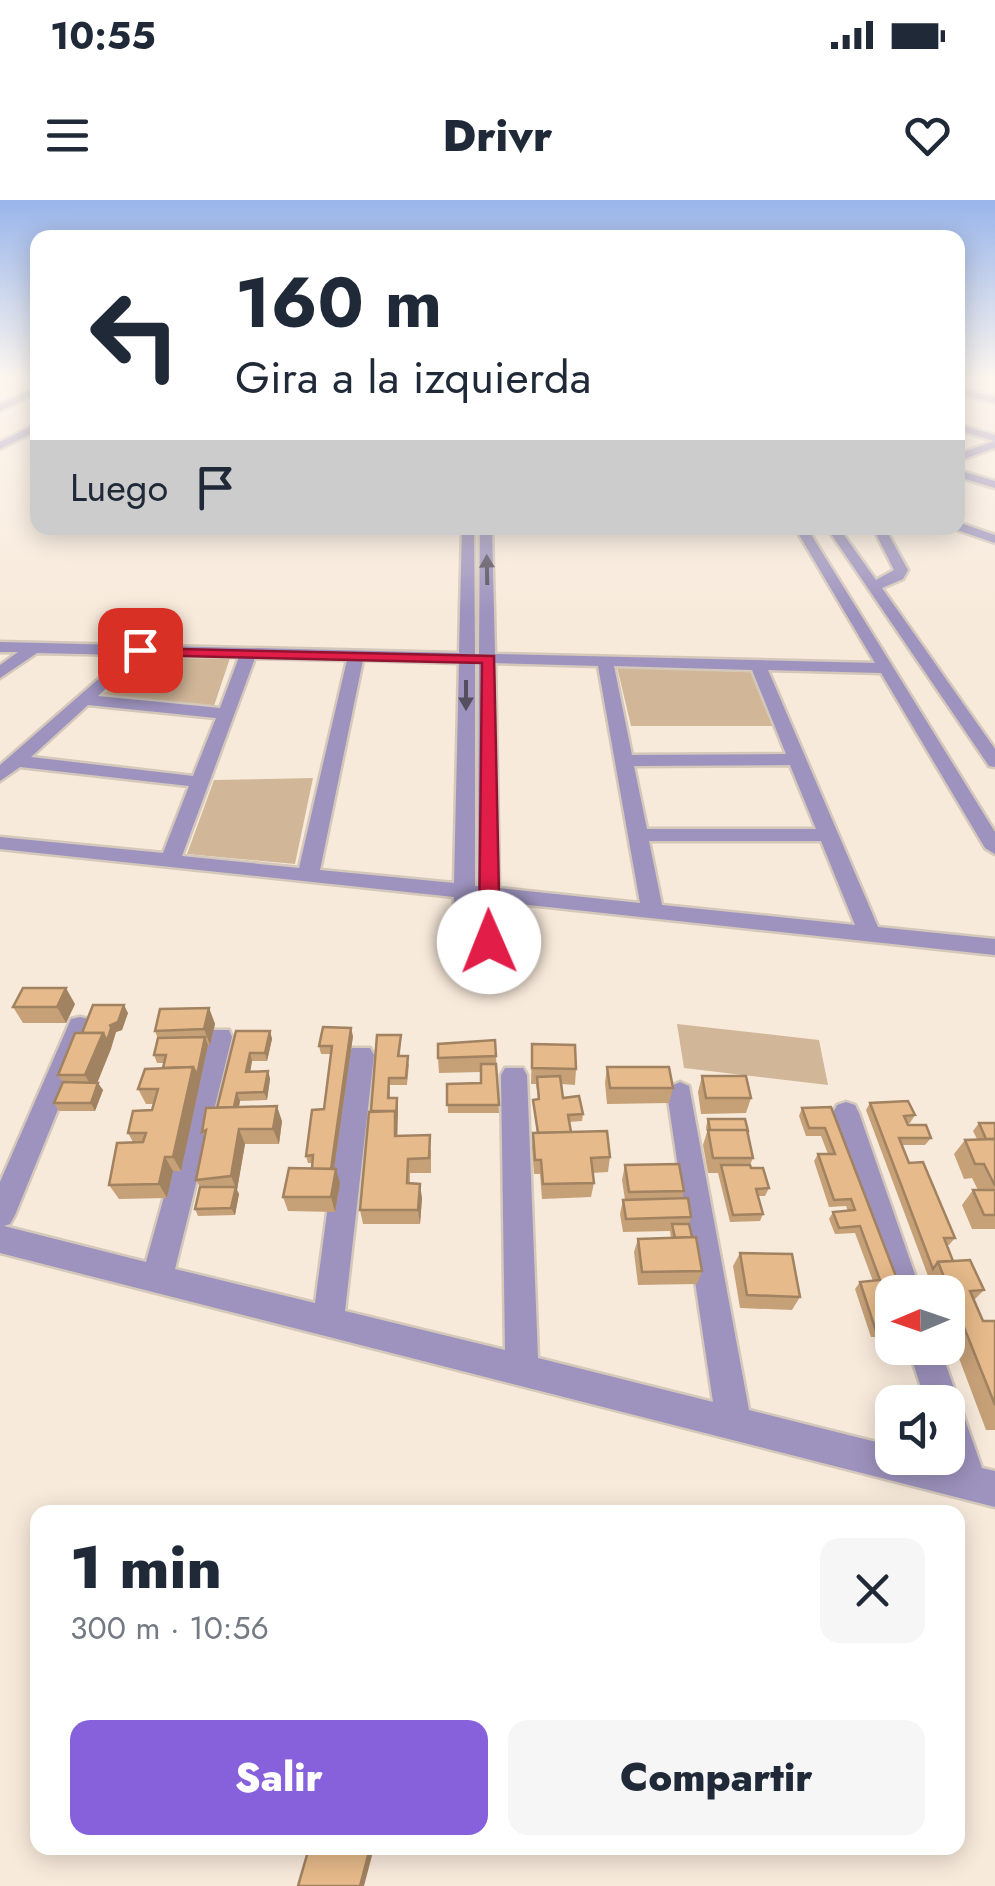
<!DOCTYPE html>
<html lang="es">
<head>
<meta charset="utf-8">
<style>
  body { margin:0; font-family:Jost,sans-serif; background:#f6f6f7; color:#1f2937; height:100vh; display:flex; flex-direction:column; font-size:38px; white-space:nowrap }
  * { box-sizing:border-box; margin:0 }
  p { font-size:32px; color:#747a83 }
  .icon { flex:none; width:55px; height:55px; fill:none; stroke:currentColor; stroke-width:2; stroke-linecap:round; stroke-linejoin:round }
  .map { position:relative; flex:1; overflow:hidden }
  .details { position:absolute; left:30px; top:1305px; width:935px; height:350px; display:flex; flex-direction:column; background:#fff; border-radius:20px; box-shadow:0 5px 25px #0003 }
  .details>* { flex:none }
  .guide { position:absolute; left:30px; top:30px; width:935px; height:305px; border-radius:20px; box-shadow:0 5px 25px #0003; background:#fff; color:#1f2937; overflow:hidden }
  .needle { width:65px; rotate:268deg }
  .controls { position:absolute; left:875px; top:1075px; display:grid; gap:20px }
  .controls a { display:grid; place-items:center; width:90px; height:90px; border-radius:20px; background:#fff; box-shadow:0 5px 25px #0003; font-size:50px }
  .pin { position:absolute; display:grid; place-items:center; width:85px; height:85px; color:#fff; margin:-42px; border-radius:20px; box-shadow:0 5px 15px #0006 }
  .me { position:absolute; width:110px; margin:-55px; rotate:359deg; stroke-linejoin:round; filter:drop-shadow(0 0 8px #0008) }
  .turn { display:flex; align-items:center; gap:35px; height:210px; padding:0 40px; font-size:45px }
  .turn .icon { width:130px; height:130px; stroke-width:2.5 }
  .turn b { display:block; font-size:70px; line-height:85px }
  .then { display:flex; align-items:center; height:95px; padding:0 40px; background:#0003; gap:20px; font-size:38px }
  .round { display:grid; place-items:center; flex:none; width:105px; height:105px; border-radius:20px; background:#f6f6f7 }
  .overview { display:flex; align-items:center; justify-content:space-between; height:170px; padding:0 40px }
  h1 { font-size:60px; font-weight:800; line-height:75px }
  .action { display:flex; gap:20px; margin-top:auto; padding:20px 40px }
  .action a { flex:1; height:115px; border-radius:20px; background:#8761db; color:#fff; font-size:40px; font-weight:800; line-height:115px; text-align:center }
  .action a+a { background:#f6f6f7; color:#1f2937 }
  .status { display:flex; justify-content:space-between; align-items:center; height:70px; padding:0 50px; background:#fff; direction:ltr }
  .status svg { height:28px; fill:currentColor }
  header { display:flex; justify-content:space-between; align-items:center; height:130px; padding:0 40px; background:#fff; font-size:45px; font-weight:800 }
  .map>svg:first-child { display:block }
</style>
</head>
<body>
<div class="status"><b>10:55</b><svg viewBox="0 0 49 12"><path d="M0 12V9h3v3zM5 12V6h3v6zM10 12V3h3v9zM15 12V0h3v12zM26 1h20v11H26zM47 4h2v5h-2z"/></svg></div>
<header><svg class="icon" aria-label="menu" viewBox="0 0 24 24"><path d="M4 6h16M4 12h16M4 18h16"/></svg>Drivr<svg class="icon" aria-label="heart" viewBox="0 0 24 24"><path d="M12 20l-8-8c-3-5 5-10 8-4 3-6 11-1 8 4z"/></svg></header>
<div class="map">
<svg width="995" height="1686" viewBox="0 0 995 1686">
  <rect width="100%" height="100%" fill="#f8eadb"/>
  <!-- green -->
  <g fill="#d1b698">
    <path d="M142 457 230 458 214 506 99 496Z"/>
    <path d="M617 467 752 469 776 526H631Z"/>
    <path d="M313 578 295 664 187 654 214 580Z"/>
    <path d="M677 824 819 840 828 885 684 868Z"/>
  </g>
  <g fill="none" stroke-linecap="round" stroke-linejoin="round">
    <defs>
      <g id="minor">
        <path d="M38 186V193L0 211V204Z"/>
        <path d="M38 223V230L0 249V242Z"/>
        <path d="M958 224 995 235V248L958 261V254L994 241 958 230Z"/>
        <path d="M958 270 995 281V288L958 277Z"/>
        <path d="M958 322 995 335V343L954 329Z"/>
        <path d="M462 328H474L475 454H479L480 328H492L495 454 875 463 795 328H807L995 632V654L985 648 881 473 768 470 878 727 995 739V755L500 702V742L489 750 478 742 475 700V740L464 748 453 740 454 697 0 649V637L163 653 189 586 20 567 0 581V565L126 455 37 453 0 478V465L18 452H0V442L459 453ZM144 455 239 457 220 508 98 496ZM255 458 347 460 299 668 182 656ZM363 460 459 463 454 683 320 670ZM475 463H479L478 686H475ZM495 463 598 466 640 703 499 688ZM614 466 752 470 786 554 632 555ZM88 505 216 518 193 576 31 557ZM790 565 816 629H647L634 566ZM649 641H821L855 725 662 705Z"/>
        <path d="M827 328H839L876 380 894 370 873 328H885L908 370 903 379 882 388 995 549V567L989 566Z"/>
        <path d="M80 817 89 819 92 826 15 1015 10 1024 4 1026 146 1062 208 837 211 830H229L232 837 175 1069 315 1103 348 855 352 848H370L374 855 345 1111 505 1150 501 875 505 868H523L527 875 538 1158 713 1202 667 893 671 886 680 882 689 886 749 1210 892 1246V1258H948V1202H926L908 1148H940L982 1268 995 1271V1307L0 1053V982L68 826 71 819Z"/>
        <path d="M846 902 855 905 859 913 921 1092H892V1097L890 1092 833 913 837 905Z"/>
      </g>
      <path id="tertiary" d="M958 188 995 197V203L958 194Z"/>
    </defs>
    <!-- minor casing -->
    <use href="#minor" stroke="#d4c8bb" stroke-width="5"/>
    <!-- tertiary casing -->
    <use href="#tertiary" stroke="#d4c8bb" stroke-width="5"/>
    <!-- minor -->
    <use href="#minor" fill="#9d93be" fill-rule="evenodd"/>
    <!-- tertiary -->
    <use href="#tertiary" fill="#9d93be" fill-rule="evenodd"/>
  </g>
  <!-- wall -->
  <g fill="#c6a077">
    <path d="M75 804 66 823H23L13 807Z"/>
    <path d="M209 808 215 824 210 845H208L181 971H173L167 998 119 999 109 985 133 942 128 933 152 910 154 904H146L138 889 163 868 164 863H157L154 855 158 839 155 831Z"/>
    <path d="M128 813 122 830 116 832 97 883 103 890 95 911H59L54 903 63 882 58 875 82 833Z"/>
    <path d="M236 831H270L272 839 267 861H252L250 872 268 871 270 879 267 900 240 901 239 907 282 921 279 944H245L237 990 239 994 235 1015 198 1016 195 1009 200 987 196 980 205 938 202 932 217 908Z"/>
    <path d="M401 835 400 856 409 864 407 885H390V898H397L398 905 397 936 431 950V973H410V983L422 998 420 1024H363L360 1010 371 911Z"/>
    <path d="M353 836 334 969 340 983 335 1012 288 1011 283 997 312 969V963H308L306 956 324 909 331 854H321L319 846Z"/>
    <path d="M532 844 576 869 575 885 561 884 563 898 583 914 582 921 569 922 571 932 610 957 608 972 592 973 594 983 591 997 542 999 540 974H534L532 948 533 933H537L533 900 538 899 536 884H531Z"/>
    <path d="M496 856 499 913H448L447 884 481 883V872L439 873 438 858Z"/>
    <path d="M607 867 673 888 669 903 607 904 605 883Z"/>
    <path d="M702 876 751 898 746 913 701 914 698 892Z"/>
    <path d="M870 903 915 915 910 923H907L908 925 931 938 925 945H902L909 963 955 1038 949 1045H947L953 1061 984 1090 974 1100 983 1121H995V1230H986L948 1129V1092H934L866 910Z"/>
    <path d="M831 907 892 1092V1143L890 1137H871L855 1089 860 1082 873 1081 855 1033 835 1034 829 1019 833 1012 848 1011 846 1006 829 1007 814 961 818 954H828L821 936H806L799 916 802 908Z"/>
    <path d="M708 919 747 933 753 958 750 965 751 968 769 988 765 996H758L763 1014 760 1021 730 1022 718 973H708L703 945 707 932 706 927Z"/>
    <path d="M979 923H995V1029H972L962 1005 973 990H978L972 978 964 979 954 954 965 940 977 939 973 931Z"/>
    <path d="M625 965 684 991 682 998 691 1017 689 1024 702 1071 697 1084 638 1085 634 1052 638 1039 671 1038 670 1031 623 1032 620 1014 623 1000H625L622 980Z"/>
    <path d="M740 1053 800 1097 792 1110 740 1108 733 1066Z"/>
  </g>
  <!-- shaded-wall -->
  <g fill="#a18261">
    <path d="M66 788 75 804 66 823 57 807Z"/>
    <path d="M124 805 128 813 122 830 116 832 111 849 94 891 85 875 103 833Z"/>
    <path d="M209 808 215 824 210 845 204 829Z"/>
    <path d="M351 828 353 836 332 983 330 976Z"/>
    <path d="M270 831 272 839 267 861 265 853Z"/>
    <path d="M205 837 208 845 181 971 173 957 193 867Z"/>
    <path d="M250 853 252 861 249 879 246 872Z"/>
    <path d="M268 871 270 879 267 900 264 892Z"/>
    <path d="M98 883 103 890 95 911 91 903Z"/>
    <path d="M237 893 240 901 235 923 232 916Z"/>
    <path d="M397 898 398 905 397 951 395 936V911Z"/>
    <path d="M277 906 282 921 279 944 273 929Z"/>
    <path d="M239 929 245 944 237 990 239 994 235 1015 231 1008 236 988 231 976Z"/>
    <path d="M165 957 173 971 167 998 159 984Z"/>
    <path d="M336 969 340 983 335 1012 331 997Z"/>
    <path d="M420 984 422 998 420 1024 418 1010Z"/>
    <path d="M370 1648H374L364 1686H360Z"/>
  </g>
  <!-- building -->
  <g fill="#e6ba8a" stroke="#a18261" stroke-width="2.5">
    <path d="M23 788H66L57 807H13Z"/>
    <path d="M93 805H124L118 822 109 826 112 825 107 841 103 833H82Z"/>
    <path d="M209 808 204 829 155 831 160 809Z"/>
    <path d="M323 827 351 828 331 969H312L313 955 306 956 312 910 324 909 332 846H319Z"/>
    <path d="M236 831H270L265 853H250L246 872 268 871 264 892 237 893 234 907 217 908Z"/>
    <path d="M75 833H103L85 875H58Z"/>
    <path d="M377 835H401L398 856H408L406 878H389L388 898H397L396 919 395 911H371Z"/>
    <path d="M205 837 197 875 193 867 163 868 166 855H154L158 838Z"/>
    <path d="M495 840 496 856 438 858V844Z"/>
    <path d="M532 844 575 845 576 869 532 868Z"/>
    <path d="M481 864H496L499 905H447V884L481 883Z"/>
    <path d="M193 867 173 957H165L159 984 109 985 117 943 143 942 146 933H128L133 911 152 910 158 889H138L145 869Z"/>
    <path d="M607 867H669L673 888H610Z"/>
    <path d="M560 876 563 898 579 896 583 914 568 915 571 932 538 933 533 900 539 899 537 877Z"/>
    <path d="M702 876H746L751 898H706Z"/>
    <path d="M63 882 98 883 91 903H54Z"/>
    <path d="M908 901 915 915 904 916 908 925H926L931 938H899L909 963 923 962 955 1038H944L953 1061 938 1062 933 1069 870 903Z"/>
    <path d="M277 906 273 929H239L231 976 196 980 206 930 202 932 206 908Z"/>
    <path d="M831 907 902 1092H892V1131H876L860 1082 880 1080 860 1026 839 1028 833 1012 855 1010 851 999 834 1000 818 954H835L825 928H809L802 908Z"/>
    <path d="M395 911V936L430 935 429 958 408 959 407 983 420 984 418 1010H360L369 912Z"/>
    <path d="M708 919H745L748 931 710 930Z"/>
    <path d="M979 923H995V939H986Z"/>
    <path d="M708 930H747L753 958H713Z"/>
    <path d="M607 931 610 957 591 958 594 983 543 984 541 960H535L533 933Z"/>
    <path d="M995 939V986L984 964H975L965 940Z"/>
    <path d="M679 964 684 991 629 992 625 965Z"/>
    <path d="M721 965H750L751 968H763L769 988 756 989 763 1014 733 1015Z"/>
    <path d="M289 968 336 969 331 997H283Z"/>
    <path d="M200 987H236L231 1008 195 1009Z"/>
    <path d="M973 990H995V1015H984Z"/>
    <path d="M688 998 691 1017 626 1019 623 1000Z"/>
    <path d="M672 1024H689L692 1037 675 1038Z"/>
    <path d="M696 1037 702 1071 642 1072 638 1039Z"/>
    <path d="M740 1053 792 1054 800 1097 747 1095Z"/>
    <path d="M970 1060 984 1090 970 1091 983 1121H995V1205L938 1062Z"/>
    <path d="M309 1648H370L360 1686H298Z"/>
  </g>
  <!-- one-way arrows -->
  <defs><path id="oneway-solid" d="M-6-.8H1V-3.2L6.5 0L1 3.2V.8H-6Z" transform="scale(2.5)"/></defs>
  <g fill="#554e5e">
    <use href="#oneway-solid" transform="translate(487 370) rotate(-91)"/>
    <use href="#oneway-solid" transform="translate(466 495) rotate(90)"/>
  </g>
  <!-- sky -->
  <linearGradient id="sky" x2="0" y2="1"><stop stop-color="#99b5eb"/><stop offset="0.43" stop-color="#fcf6ef"/><stop offset="1" stop-color="#fcf6ef" stop-opacity="0"/></linearGradient>
  <rect width="995" height="413" fill="url(#sky)"/>
  <!-- route -->
  <path fill="#e11d48" stroke="#92132f" stroke-width="2.5" d="M135 448 494 456 500 742 497 747 489 749 479 742 482 463 140 455 135 453Z"/>
</svg>
<div class="controls">
<a><svg class="needle" viewBox="-14 -14 28 28"><path d="M0-13l5 13h-10z" fill="#e53935"/><path d="M0 13l5-13h-10z" fill="#747a83"/></svg></a>
<a><svg class="icon" aria-label="sound" viewBox="0 0 24 24"><path d="M4 9h4l5-4v14l-5-4H4zM17 9q2 3 0 6"/></svg></a>
</div>
<div class="pin" style="left:140px;top:450px;background:#d93025"><svg class="icon" aria-label="arrive" viewBox="0 0 24 24"><path d="M6 21V4h12l-3 4 3 4H6"/></svg></div>
<svg class="me" style="left:489px;top:742px" viewBox="-20 -20 40 40"><circle r="19" fill="#fff"/><path d="M0-13L10 11 0 6-10 11z" fill="#e11d48"/></svg>
<div class="guide">
<div class="turn"><svg class="icon" aria-label="left" viewBox="0 0 24 24"><path d="M17 20v-9H6M10 6l-5 5 5 5"/></svg><div><b>160 m</b>Gira a la izquierda</div></div>
<div class="then">Luego<svg class="icon" aria-label="arrive" viewBox="0 0 24 24"><path d="M6 21V4h12l-3 4 3 4H6"/></svg></div>
</div>
<section class="details">
<div class="overview"><div><h1>1 min</h1><p>300 m · 10:56</p></div><a class="round"><svg class="icon" aria-label="close" viewBox="0 0 24 24"><path d="M6 6l12 12M18 6L6 18"/></svg></a></div>
<div class="action"><a>Salir</a><a>Compartir</a></div>
</section>
</div>
</body>
</html>
